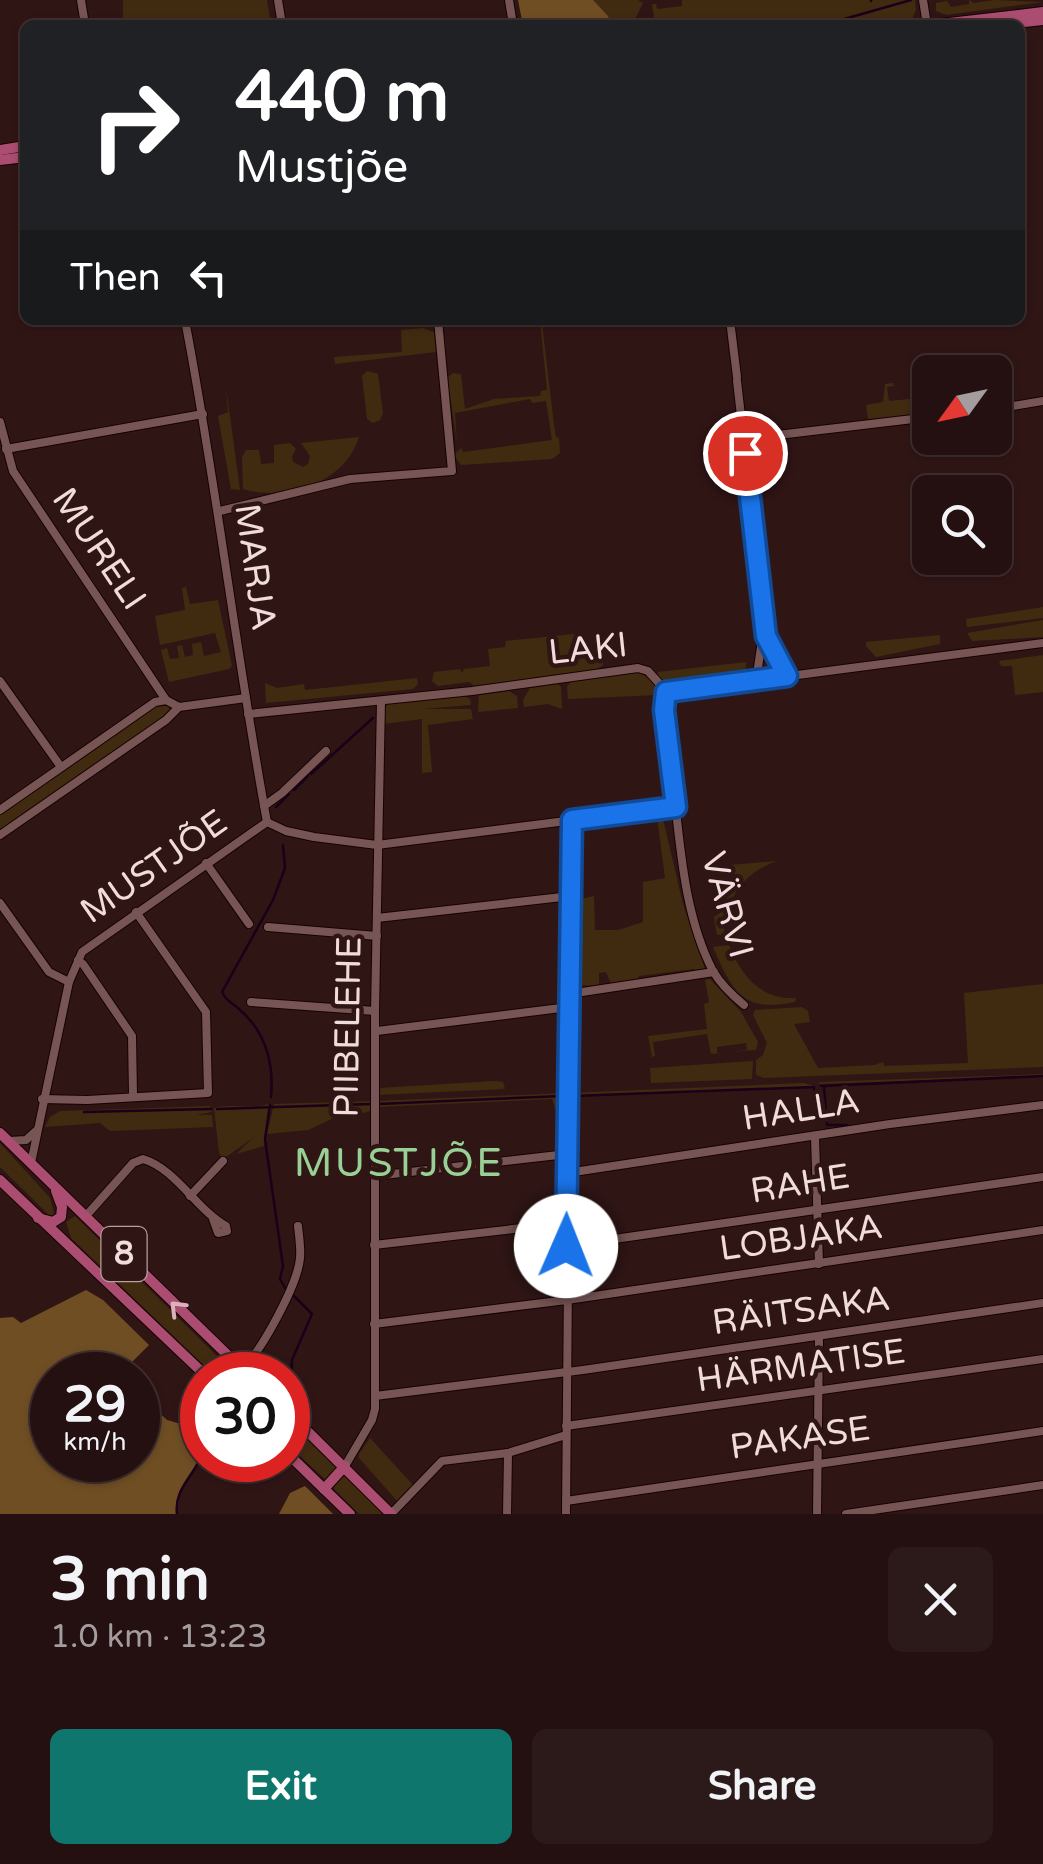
<!DOCTYPE html>
<html lang="en">
<head>
<meta charset="utf-8">
<style>
  body { margin:0; font-family:"Varela Round",sans-serif; background:#2c1919; color:#f1f3f6; height:100vh; display:flex; flex-direction:column; font-size:38px; white-space:nowrap }
  * { box-sizing:border-box; margin:0 }
  p { font-size:32px; color:#a39d9f }
  .icon { flex:none; width:55px; height:55px; fill:none; stroke:currentColor; stroke-width:2; stroke-linecap:round; stroke-linejoin:round }
  .map { position:relative; height:1514px; overflow:hidden }
  .sheet { display:flex; flex-direction:column; background:#241010; flex:1 }
  .sheet>* { flex:none }
  .banner { position:absolute; left:20px; top:20px; width:1005px; height:305px; border-radius:15px; box-shadow:0 2px 8px #0004,0 0 0 2px #413030; background:#202124; color:#fff; overflow:hidden }
  .needle { width:65px; rotate:237deg }
  .controls { position:absolute; left:912px; top:355px; display:grid; gap:20px }
  .controls a { display:grid; place-items:center; width:100px; height:100px; border-radius:15px; background:#241010; box-shadow:0 2px 8px #0004,0 0 0 2px #413030; font-size:50px }
  .speed { position:absolute; left:30px; top:1352px; display:flex; gap:20px; font-size:50px; font-weight:700; text-align:center }
  .speed>* { display:grid; place-content:center; width:130px; height:130px; border-radius:50%; background:#241010; box-shadow:0 2px 8px #0004,0 0 0 2px #413030; line-height:1 }
  .speed small { font-size:25px; font-weight:400 }
  .speed .limit { border:15px solid #d22; background:#fff; color:#111 }
  .pin { position:absolute; display:grid; place-items:center; width:85px; height:85px; color:#fff; margin:-42px; border:5px solid #fff; border-radius:50%; box-shadow:0 2px 10px #0007 }
  .me { position:absolute; width:110px; margin:-55px; rotate:1deg; stroke-linejoin:round; filter:drop-shadow(0 0 8px #0008) }
  .turn { display:flex; align-items:center; gap:35px; height:210px; padding:0 50px; font-size:45px }
  .turn .icon { width:130px; height:130px; stroke-width:2.5 }
  .turn b { display:block; font-size:70px; line-height:85px }
  .then { display:flex; align-items:center; height:95px; padding:0 50px; background:#0003; gap:20px; font-size:38px }
  .round { display:grid; place-items:center; flex:none; width:105px; height:105px; border-radius:15px; background:#2c1919 }
  .summary { display:flex; align-items:center; justify-content:space-between; height:170px; padding:0 50px }
  h1 { font-size:60px; font-weight:800; line-height:75px }
  .action { display:flex; gap:20px; margin-top:auto; padding:20px 50px }
  .action a { flex:1; height:115px; border-radius:15px; background:#0f766e; color:#fff; font-size:40px; font-weight:800; line-height:115px; text-align:center }
  .action a+a { background:#2c1919; color:#f1f3f6 }
  .map>svg:first-child { display:block }
</style>
</head>
<body>
<div class="map">
<svg width="1043" height="1514" viewBox="0 0 1043 1514">
  <rect width="100%" height="100%" fill="#301515"/>
  <!-- green -->
  <g fill="#402b10">
    <path d="M123 0H267L271 25H234L233 21 197 25H123Z"/>
    <path d="M518 0H638L643 3 632 25H523Z"/>
    <path d="M682 0H915L916 10 912 19 878 25H655L652 4H656L657 9 682 6Z"/>
    <path d="M969 0 974 3 994 0 1043 2 946 15 936 11V3L947 1 951 7 969 4Z"/>
    <path d="M540 320H559L542 323 554 425 556 437 559 438 560 453 552 459 461 465 454 455 461 448 463 452 552 440 546 401 532 403 530 399 455 413 457 441 447 378 453 373 461 374 465 409 494 399 540 396 541 391 547 390Z"/>
    <path d="M423 328 434 332 436 352 335 364 334 357 402 352 401 330Z"/>
    <path d="M367 371 378 374 383 413 380 420 373 423 367 419 362 376Z"/>
    <path d="M893 383 894 386 887 387 889 401 930 397V414L868 419 866 405 883 402 885 384Z"/>
    <path d="M226 387 240 490 231 489 218 416 228 412Z"/>
    <path d="M359 437C345 483 286 502 243 489L242 457 246 450H259L261 464 274 463V445L290 443 296 449 292 456 293 462 303 467 308 464 310 456 301 443Z"/>
    <path d="M186 587 190 604 218 600 232 666 229 669 169 682 161 650 167 648 170 659 179 658 177 646 182 645 185 657 193 655 192 644 201 642 204 656 221 652 215 633 160 645 155 616 185 610 182 588Z"/>
    <path d="M1043 607V618L967 627 966 619Z"/>
    <path d="M1043 620V637L972 641 967 633Z"/>
    <path d="M583 633V658L603 656V665L594 671 476 687 469 682 438 686 432 681 434 672 460 669 462 673 464 669 490 666 488 649 505 647 506 641Z"/>
    <path d="M940 635V644L876 657 866 646V642Z"/>
    <path d="M1043 655V692L1015 695 1012 666H1001L999 661Z"/>
    <path d="M746 662 745 677 669 686 658 676V672Z"/>
    <path d="M637 672C652 678 664 691 661 707L658 695 568 699 567 687 571 681Z"/>
    <path d="M417 678 418 684 413 689 266 703 265 683 277 688 304 684 305 690Z"/>
    <path d="M558 684 561 687 562 709 548 704 524 707 523 700 530 688Z"/>
    <path d="M509 691 517 696 518 708 478 712 479 695Z"/>
    <path d="M464 696 470 699 471 705 422 709H471L473 719 428 725 432 772 422 773V719L383 724 384 709 388 704Z"/>
    <path d="M168 706 171 712 0 833V813L154 707Z"/>
    <path d="M657 817 663 819 683 904 706 972 699 973 694 969 639 976 637 981 611 984 606 972 599 973V986L573 985V901L594 896 595 930H618L643 922V882L665 878Z"/>
    <path d="M777 861C742 873 726 899 724 934L717 935 714 917 720 913 733 873 729 865Z"/>
    <path d="M729 945C741 975 760 1000 796 998L795 1002C742 1013 733 992 713 947Z"/>
    <path d="M710 979 741 1012 758 1042 756 1050 729 1052 747 1050 746 1043 717 1047V1053H722L711 1054 707 1034 653 1042 655 1056 652 1057 648 1036 707 1029 704 1004 709 1002 705 980Z"/>
    <path d="M1043 984V1067L764 1078 756 1075V1060L763 1055 767 1043 753 1015 755 1010 802 1007 808 1011 810 1022 794 1024 818 1068 874 1065 883 1062 884 1066 968 1063 964 993Z"/>
    <path d="M753 1061 752 1079 651 1083 650 1068Z"/>
    <path d="M1043 1074V1076L818 1084 820 1082Z"/>
    <path d="M494 1081 503 1082 505 1089 377 1095 379 1088Z"/>
    <path d="M804 1083 815 1086 806 1088 573 1096 571 1093Z"/>
    <path d="M566 1093 565 1110 555 1109 552 1099 377 1107V1101Z"/>
    <path d="M374 1101 373 1110 357 1115H340L308 1130 267 1134 274 1104Z"/>
    <path d="M269 1104 264 1146 236 1154 253 1138 223 1159 219 1153 214 1108C233 1103 252 1110 269 1104Z"/>
    <path d="M210 1106 212 1112 196 1115H212L213 1127 110 1131 100 1123 45 1127 50 1117 60 1111Z"/>
    <path d="M0 1143 50 1198 54 1214 50 1216 0 1167Z"/>
    <path d="M75 1216 220 1359 238 1375H214L71 1238 66 1222Z"/>
    <path d="M288 1420 336 1464 337 1468 326 1480 288 1445Z"/>
    <path d="M370 1438 413 1485 398 1502 359 1458V1454Z"/>
    <path d="M343 1474 346 1475 383 1514H359L335 1490 333 1487Z"/>
  </g>
  <!-- forest -->
  <g fill="#6f4e24">
    <path d="M518 0H593L608 16 610 25H523Z"/>
    <path d="M86 1290 103 1300 149 1345 119 1375H52V1460H138V1393L167 1420 181 1424 202 1405V1458L180 1491 177 1514H0V1318L13 1317 21 1323Z"/>
    <path d="M305 1486 333 1514H279L290 1493Z"/>
  </g>
  <g fill="none" stroke-linecap="round" stroke-linejoin="round">
    <!-- stream -->
    <g stroke="#1a0018" stroke-width="2.5">
      <path d="M871 1V0"/>
      <path d="M823 25 911 0"/>
      <path d="M311 774 373 718"/>
      <path d="M294 790 308 776"/>
      <path d="M276 807 289 794"/>
      <path d="M821 1086 1043 1076"/>
      <path d="M824 1087 827 1125H847"/>
      <path d="M814 1088 816 1121"/>
      <path d="M573 1096 814 1087"/>
      <path d="M271 1097C274 1063 266 1032 239 1009 231 1002 227 1002 222 992L273 900 285 868 283 845"/>
      <path d="M379 1104 562 1096"/>
      <path d="M270 1105 265 1139 283 1266 280 1279 285 1288"/>
      <path d="M217 1109 371 1104"/>
      <path d="M84 1112 211 1109"/>
      <path d="M290 1399 292 1360 312 1314 291 1293"/>
      <path d="M177 1514C174 1489 193 1477 202 1455"/>
    </g>
    <defs>
      <g id="minor">
        <path d="M81 0 85 25"/>
        <path d="M278 0 282 25"/>
        <path d="M509 0 513 25"/>
        <path d="M923 0 927 25"/>
        <path d="M185 320C217 487 236 655 267 822"/>
        <path d="M730 320 737 377"/>
        <path d="M737 381 766 635 787 676"/>
        <path d="M995 409 1043 401"/>
        <path d="M0 422 13 471 166 700"/>
        <path d="M744 439 930 417"/>
        <path d="M6 449 203 414"/>
        <path d="M220 511 350 479 452 471 438 320"/>
        <path d="M0 681 61 767"/>
        <path d="M756 681 761 647 766 635"/>
        <path d="M667 692 1043 643"/>
        <path d="M667 692C663 722 670 753 673 783 680 844 684 916 713 971 721 985 732 995 744 1005"/>
        <path d="M248 714 472 691 638 668 648 671 667 692"/>
        <path d="M264 806 282 793 326 751"/>
        <path d="M0 810 155 702 166 700 179 707 246 698"/>
        <path d="M267 822 286 831 314 837 377 845 676 807"/>
        <path d="M0 835 166 720 179 707"/>
        <path d="M206 863 249 924"/>
        <path d="M0 903 49 972 69 982"/>
        <path d="M377 918 571 896"/>
        <path d="M268 927 377 936"/>
        <path d="M78 960 83 964 132 1036 133 1095"/>
        <path d="M569 994 714 972"/>
        <path d="M251 1002 375 1011"/>
        <path d="M377 1031 569 1007"/>
        <path d="M42 1099 87 1100 208 1093 206 1012 136 912"/>
        <path d="M815 1137 819 1264"/>
        <path d="M9 1141 26 1140 36 1131"/>
        <path d="M31 1163 69 982 82 952 267 822"/>
        <path d="M567 1173 890 1124 1043 1105"/>
        <path d="M375 1176 567 1154"/>
        <path d="M190 1196 223 1161"/>
        <path d="M85 1217 133 1163 143 1159C176 1169 196 1209 226 1226L227 1231 218 1233 213 1219"/>
        <path d="M374 1245 566 1223"/>
        <path d="M566 1246 1043 1177"/>
        <path d="M374 1324 567 1300 1043 1230"/>
        <path d="M242 1369C261 1352 298 1284 300 1258 301 1248 299 1236 298 1226"/>
        <path d="M375 1396 583 1370 1043 1303"/>
        <path d="M566 1426 1043 1359"/>
        <path d="M345 1466 372 1420 375 1409V1011L381 701"/>
        <path d="M566 1501 1043 1431"/>
        <path d="M391 1514 442 1461 508 1453 566 1435"/>
        <path d="M507 1514 508 1453"/>
        <path d="M566 1514 572 820"/>
        <path d="M817 1514 819 1337"/>
        <path d="M846 1514 1043 1485"/>
      </g>
      <g id="major">
        <path d="M932 25 1043 12"/>
        <path d="M998 25 1043 20"/>
        <path d="M0 150 25 146"/>
        <path d="M0 160 25 157"/>
        <path d="M0 1133 248 1375"/>
        <path d="M0 1180 205 1375"/>
        <path d="M38 1218 53 1222 61 1217 62 1207 56 1191"/>
        <path d="M288 1412 391 1514"/>
        <path d="M288 1454 350 1514"/>
        <path d="M324 1489 345 1466"/>
      </g>
    </defs>
    <!-- minor casing -->
    <use href="#minor" stroke="#160203" stroke-width="10"/>
    <!-- major casing -->
    <use href="#major" stroke="#160203" stroke-width="12"/>
    <!-- minor -->
    <use href="#minor" stroke="#765554" stroke-width="8"/>
    <!-- major -->
    <use href="#major" stroke="#aa4d71" stroke-width="10"/>
  </g>
  <!-- one-way arrows -->
  <defs><path id="oneway-chevron" d="M-2-3.5L2.5 0L-2 3.5" fill="none" stroke-width="1.6" stroke-linecap="round" stroke-linejoin="round" transform="scale(2.5)"/></defs>
  <use stroke="#dbb1bb" href="#oneway-chevron" transform="translate(177 1308) rotate(-135)"/>
  <g fill="none" stroke-linecap="round" stroke-linejoin="round">
    <defs>
      <path id="route" d="M566 1246 572 820 676 807 664 710 666 692 787 676 766 636 745 453"/>
    </defs>
    <!-- route casing -->
    <use href="#route" stroke="#114b97" stroke-width="25"/>
    <!-- route -->
    <use href="#route" stroke="#1a73e8" stroke-width="18"/>
  </g>
  <g text-anchor="middle" dominant-baseline="central" stroke-width="9" stroke-linejoin="round" paint-order="stroke">
    <!-- shield labels -->
    <rect fill="#301515" stroke="#b6a0a0" stroke-width="2.5" x="101.5" y="1227" width="45" height="54" rx="8"/>
    <g font-size="32" font-weight="bold" fill="#f0dcdb">
      <text x="124" y="1254">8</text>
    </g>
    <!-- street labels -->
    <g font-size="35" fill="#f0dcdb" stroke="#301515">
      <text transform="translate(99 549) rotate(56)">MURELI</text>
      <text transform="translate(255 567) rotate(82)">MARJA</text>
      <text transform="translate(588 649) rotate(-6)">LAKI</text>
      <text transform="translate(154 867) rotate(-35)">MUSTJÕE</text>
      <text transform="translate(727 905) rotate(74)">VÄRVI</text>
      <text transform="translate(348 1027) rotate(-89)">PIIBELEHE</text>
      <text transform="translate(801 1110) rotate(-9)">HALLA</text>
      <text transform="translate(800 1184) rotate(-9)">RAHE</text>
      <text transform="translate(801 1238) rotate(-8)">LOBJAKA</text>
      <text transform="translate(801 1311) rotate(-8)">RÄITSAKA</text>
      <text transform="translate(801 1366) rotate(-8)">HÄRMATISE</text>
      <text transform="translate(800 1438) rotate(-8)">PAKASE</text>
    </g>
    <!-- quarter labels -->
    <g font-size="40" letter-spacing="2.5" fill="#98d196" stroke="#301515">
      <text x="399" y="1163">MUSTJÕE</text>
    </g>
  </g>
</svg>
<div class="controls">
<a><svg class="needle" viewBox="-14 -14 28 28"><path d="M0-13l5 13h-10z" fill="#e53935"/><path d="M0 13l5-13h-10z" fill="#a39d9f"/></svg></a>
<a><svg class="icon" aria-label="search" viewBox="0 0 24 24"><circle cx="10" cy="10" r="6"/><path d="M15 15l6 6"/></svg></a>
</div>
<div class="speed"><div>29<small>km/h</small></div><div class="limit">30</div></div>
<div class="pin" style="left:745px;top:453px;background:#d93025"><svg class="icon" aria-label="arrive" viewBox="0 0 24 24"><path d="M6 21V4h12l-3 4 3 4H6"/></svg></div>
<svg class="me" style="left:566px;top:1246px" viewBox="-20 -20 40 40"><circle r="19" fill="#fff"/><path d="M0-13L10 11 0 6-10 11z" fill="#1a73e8"/></svg>
<div class="banner">
<div class="turn"><svg class="icon" aria-label="right" viewBox="0 0 24 24"><path d="M7 20v-9h11M14 6l5 5-5 5"/></svg><div><b>440 m</b>Mustjõe</div></div>
<div class="then">Then<svg class="icon" aria-label="left" viewBox="0 0 24 24"><path d="M17 20v-9H6M10 6l-5 5 5 5"/></svg></div>
</div>
</div>
<section class="sheet">
<div class="summary"><div><h1>3 min</h1><p>1.0 km · 13:23</p></div><a class="round"><svg class="icon" aria-label="close" viewBox="0 0 24 24"><path d="M6 6l12 12M18 6L6 18"/></svg></a></div>
<div class="action"><a>Exit</a><a>Share</a></div>
</section>
</body>
</html>
